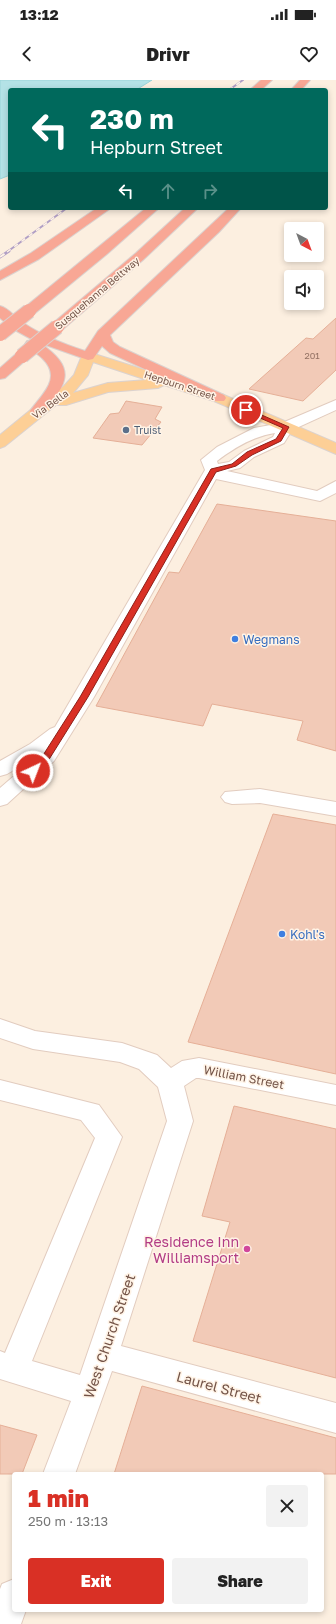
<!DOCTYPE html>
<html lang="en">
<head>
<meta charset="utf-8">
<style>
  body { margin:0; font-family:"Golos Text",sans-serif; background:#f2f2f2; color:#222; height:100vh; display:flex; flex-direction:column; font-size:15px; white-space:nowrap }
  * { box-sizing:border-box; margin:0 }
  p { font-size:13px; color:#767676 }
  .icon { flex:none; width:22px; height:22px; fill:none; stroke:currentColor; stroke-width:2; stroke-linecap:round; stroke-linejoin:round }
  .map { position:relative; flex:1; overflow:hidden }
  .side { position:absolute; left:12px; top:1392px; width:312px; height:140px; display:flex; flex-direction:column; background:#fff; border-radius:4px; box-shadow:0 2px 6px #0003 }
  .side>* { flex:none }
  .top-card { position:absolute; left:8px; top:8px; width:320px; height:122px; border-radius:4px; box-shadow:0 2px 6px #0003; background:#00695c; color:#fff; overflow:hidden }
  .needle { width:26px; rotate:139deg }
  .buttons { position:absolute; left:284px; top:142px; display:grid; gap:8px }
  .buttons a { display:grid; place-items:center; width:40px; height:40px; border-radius:4px; background:#fff; box-shadow:0 2px 6px #0003; font-size:20px }
  .pin { position:absolute; display:grid; place-items:center; width:34px; height:34px; color:#fff; margin:-17px; border:2px solid #fff; border-radius:50%; box-shadow:0 1px 4px #0007 }
  .me { position:absolute; width:44px; margin:-22px; rotate:43deg; stroke-linejoin:round; filter:drop-shadow(0 0 3px #0008) }
  .turn { display:flex; align-items:center; gap:14px; height:84px; padding:0 16px; font-size:18px }
  .turn .icon { width:52px; height:52px; stroke-width:2.5 }
  .turn b { display:block; font-size:28px; line-height:34px }
  .lanes { display:flex; align-items:center; height:38px; padding:0 16px; background:#0003; justify-content:center; gap:20px; direction:ltr }
  .lanes .off { opacity:.35 }
  .round { display:grid; place-items:center; flex:none; width:42px; height:42px; border-radius:4px; background:#f2f2f2 }
  .overview { display:flex; align-items:center; justify-content:space-between; height:68px; padding:0 16px }
  h1 { font-size:24px; font-weight:800; line-height:30px; color:#d93025 }
  .primary-button { display:flex; gap:8px; margin-top:auto; padding:8px 16px }
  .primary-button a { flex:1; height:46px; border-radius:4px; background:#d93025; color:#fff; font-size:16px; font-weight:800; line-height:46px; text-align:center }
  .primary-button a+a { background:#f2f2f2; color:#222 }
  .status { display:flex; justify-content:space-between; align-items:center; height:28px; padding:0 20px; background:#fff; direction:ltr }
  .status svg { height:11px; fill:currentColor }
  header { display:flex; justify-content:space-between; align-items:center; height:52px; padding:0 16px; background:#fff; font-size:18px; font-weight:800 }
  .map>svg:first-child { display:block }
</style>
</head>
<body>
<div class="status"><b>13:12</b><svg viewBox="0 0 49 12"><path d="M0 12V9h3v3zM5 12V6h3v6zM10 12V3h3v9zM15 12V0h3v12zM26 1h20v11H26zM47 4h2v5h-2z"/></svg></div>
<header><svg class="icon" aria-label="back" viewBox="0 0 24 24"><path d="M15 5l-7 7 7 7"/></svg>Drivr<svg class="icon" aria-label="heart" viewBox="0 0 24 24"><path d="M12 20l-8-8c-3-5 5-10 8-4 3-6 11-1 8 4z"/></svg></header>
<div class="map">
<svg width="336" height="1544" viewBox="0 0 336 1544">
  <rect width="100%" height="100%" fill="#fcefe0"/>
  <!-- water -->
  <path fill="#b4e2e6" stroke="#9ad3d8" d="M0 0H152L136 10H10V95L0 99Z"/>
  <!-- building -->
  <g fill="#f2cab7" stroke="#e5af97">
    <path d="M336 238V290L303 321 249 309 306 258 313 259Z"/>
    <path d="M126 321 162 327 155 339 161 342 142 365 93 358 110 334 119 333Z"/>
    <path d="M217 424 336 441V671L297 660 303 641 212 624 203 646 96 626 169 492 179 493Z"/>
    <path d="M273 734 336 745V994L188 962Z"/>
    <path d="M234 1026 336 1049V1298L193 1261 230 1142 202 1136Z"/>
    <path d="M142 1306 336 1358V1394H114Z"/>
    <path d="M0 1345 37 1355 22 1394H0Z"/>
  </g>
  <g fill="none" stroke-linecap="round" stroke-linejoin="round">
    <defs>
      <g id="minor">
        <path d="M336 320V330L292 350 284 363 254 377 240 388 227 391 317 411 336 401V413L320 421 216 399 94 617 54 681 7 724 0 726V708L36 677 7 694 0 696V681L30 664 50 649 55 647 205 390 201 380 217 367 254 348 282 343ZM275 353 273 357 244 371 229 382 218 384 217 381C234 368 254 356 275 353Z"/>
        <path d="M260 709 336 722V736L260 723 232 724 225 722 221 717 225 712Z"/>
        <path d="M0 939 35 951 122 963 157 975 171 988 182 981 199 978 336 1005V1025L199 998H196L184 1006 193 1041 121 1266 336 1323V1353L112 1291 75 1394H43L71 1321 0 1299V1271L5 1273 95 1058 81 1040 0 1020V1000L99 1025 122 1057 32 1281 80 1295 167 1041 158 1007 139 989 120 982 33 969 0 958Z"/>
        <path d="M14 1499V1530H26L21 1544H0V1509L2 1504Z"/>
      </g>
      <path id="major" d="M88 272 224 315 336 363V374L214 321 164 305 158 308 108 312 66 325H56L5 366 0 368V355L33 328 64 306 74 295 83 273ZM93 282 147 300 108 303 73 313 88 295Z"/>
      <g id="highway">
        <path d="M261 0H272L261 10H250Z"/>
        <path d="M300 0H310L301 10H291Z"/>
        <path d="M97 128H111L39 179 0 200V191L31 173Z"/>
        <path d="M146 128H159L107 174 34 234H24L22 231 24 228Z"/>
        <path d="M185 128H198L144 179 62 250H52L50 247 52 244 136 173Z"/>
        <path d="M229 128H241L219 152 110 255 113 262 120 267 224 315 226 318 224 321H214L110 273 102 266 93 279 88 280 40 263C78 289 67 304 42 334H32L30 331C42 314 63 298 42 278 37 273 29 270 25 264L27 261 33 260 13 249 0 238V226C9 228 16 239 25 244 43 256 64 264 85 271L98 251Z"/>
        <path d="M22 272 27 273 29 276 27 279 5 298 0 299V288L17 273Z"/>
      </g>
    </defs>
    <!-- minor casing -->
    <use href="#minor" stroke="#e2ccbf" stroke-width="2"/>
    <!-- major casing -->
    <use href="#major" stroke="#dbd2cf" stroke-width="2"/>
    <!-- highway casing -->
    <use href="#highway" stroke="#dbd2cf" stroke-width="2"/>
    <!-- minor -->
    <use href="#minor" fill="#fff" fill-rule="evenodd"/>
    <!-- major -->
    <use href="#major" fill="#fdcf96" fill-rule="evenodd"/>
    <!-- highway -->
    <use href="#highway" fill="#f8a795" fill-rule="evenodd"/>
    <defs>
      <g id="rail-far1">
        <path d="M229 10 243 0"/>
        <path d="M7 172 67 128"/>
      </g>
      <path id="rail" d="M0 177 9 171"/>
    </defs>
    <!-- rail-far1 casing -->
    <use href="#rail-far1" stroke="#b19fc5" stroke-width="2"/>
    <!-- rail casing -->
    <use href="#rail" stroke="#b19fc5" stroke-width="3"/>
    <!-- rail-far1 -->
    <use href="#rail-far1" stroke="#fff3e6" stroke-width="1.5" stroke-dasharray="4.5" stroke-linecap="butt"/>
    <!-- rail -->
    <use href="#rail" stroke="#fff3e6" stroke-width="2" stroke-dasharray="5.5" stroke-linecap="butt"/>
    <defs>
      <g id="highway-bridge">
        <path d="M0 254 29 231"/>
        <path d="M22 276 57 247"/>
      </g>
    </defs>
    <!-- highway-bridge casing -->
    <use href="#highway-bridge" stroke="#dbd2cf" stroke-width="16" stroke-linecap="butt"/>
    <!-- highway-bridge -->
    <use href="#highway-bridge" stroke="#f8a795" stroke-width="14"/>
  </g>
  <!-- route -->
  <path fill="#d93025" stroke="#8d1f18" d="M244 329H248L289 347 281 361 252 375 236 386 216 392 88 617 48 681 36 693H30L29 691 40 680 80 617 211 389 232 384 247 372 276 359 283 348 244 331Z"/>
  <!-- markers -->
  <circle fill="#5c6f8a" stroke="#fff3e6" stroke-width="1.5" cx="126" cy="350" r="4"/>
  <g fill="#3f7fe0" stroke="#fff3e6" stroke-width="1.5">
    <circle cx="235" cy="559" r="4"/>
    <circle cx="282" cy="854" r="4"/>
  </g>
  <circle fill="#d1479c" stroke="#fff3e6" stroke-width="1.5" cx="247" cy="1169" r="4"/>
  <g text-anchor="middle" dominant-baseline="central" stroke-width="3" stroke-linejoin="round" paint-order="stroke">
    <!-- far-number labels -->
    <g font-size="9" fill="#937163">
      <text x="312" y="275">201</text>
    </g>
    <!-- far-street labels -->
    <g font-size="10" fill="#735347" stroke="#fff3e6">
      <text transform="translate(97 213) rotate(-40)">Susquehanna Beltway</text>
      <text transform="translate(180 305) rotate(18)">Hepburn Street</text>
      <text transform="translate(50 324) rotate(-36)">Via Bella</text>
    </g>
    <!-- far-service labels -->
    <g font-size="10" fill="#4e5e75" stroke="#fff3e6" text-anchor="start">
      <text x="134" y="350">Truist</text>
    </g>
    <!-- shop labels -->
    <g font-size="12" fill="#366cbe" stroke="#fff3e6" text-anchor="start">
      <text x="243" y="559">Wegmans</text>
      <text x="290" y="854">Kohl's</text>
    </g>
    <!-- street labels -->
    <g font-size="12" fill="#735347" stroke="#fff3e6">
      <text transform="translate(244 997) rotate(11)">William Street</text>
    </g>
    <!-- near-hotel labels -->
    <g font-size="14" fill="#b23c85" stroke="#fff3e6" text-anchor="end">
      <text x="239" y="1161">Residence Inn<tspan x="239" dy="16">Williamsport</tspan></text>
    </g>
    <!-- near-street labels -->
    <g font-size="14" fill="#735347" stroke="#fff3e6">
      <text transform="translate(109 1256) rotate(-71)">West Church Street</text>
      <text transform="translate(219 1307) rotate(15)">Laurel Street</text>
    </g>
  </g>
</svg>
<div class="buttons">
<a><svg class="needle" viewBox="-14 -14 28 28"><path d="M0-13l5 13h-10z" fill="#e53935"/><path d="M0 13l5-13h-10z" fill="#767676"/></svg></a>
<a><svg class="icon" aria-label="sound" viewBox="0 0 24 24"><path d="M4 9h4l5-4v14l-5-4H4zM17 9q2 3 0 6"/></svg></a>
</div>
<div class="pin" style="left:246px;top:330px;background:#d93025"><svg class="icon" aria-label="arrive" viewBox="0 0 24 24"><path d="M6 21V4h12l-3 4 3 4H6"/></svg></div>
<svg class="me" style="left:33px;top:691px" viewBox="-20 -20 40 40"><circle r="17" fill="#d93025" stroke="#fff" stroke-width="3"/><path d="M0-11L8 9 0 5-8 9z" fill="#fff"/></svg>
<div class="top-card">
<div class="turn"><svg class="icon" aria-label="left" viewBox="0 0 24 24"><path d="M17 20v-9H6M10 6l-5 5 5 5"/></svg><div><b>230 m</b>Hepburn Street</div></div>
<div class="lanes"><svg class="icon" aria-label="left" viewBox="0 0 24 24"><path d="M17 20v-9H6M10 6l-5 5 5 5"/></svg><svg class="icon off" aria-label="ahead" viewBox="0 0 24 24"><path d="M12 20V5M6 11l6-6 6 6"/></svg><svg class="icon off" aria-label="right" viewBox="0 0 24 24"><path d="M7 20v-9h11M14 6l5 5-5 5"/></svg></div>
</div>
<section class="side">
<div class="overview"><div><h1>1 min</h1><p>250 m · 13:13</p></div><a class="round"><svg class="icon" aria-label="close" viewBox="0 0 24 24"><path d="M6 6l12 12M18 6L6 18"/></svg></a></div>
<div class="primary-button"><a>Exit</a><a>Share</a></div>
</section>
</div>
</body>
</html>
